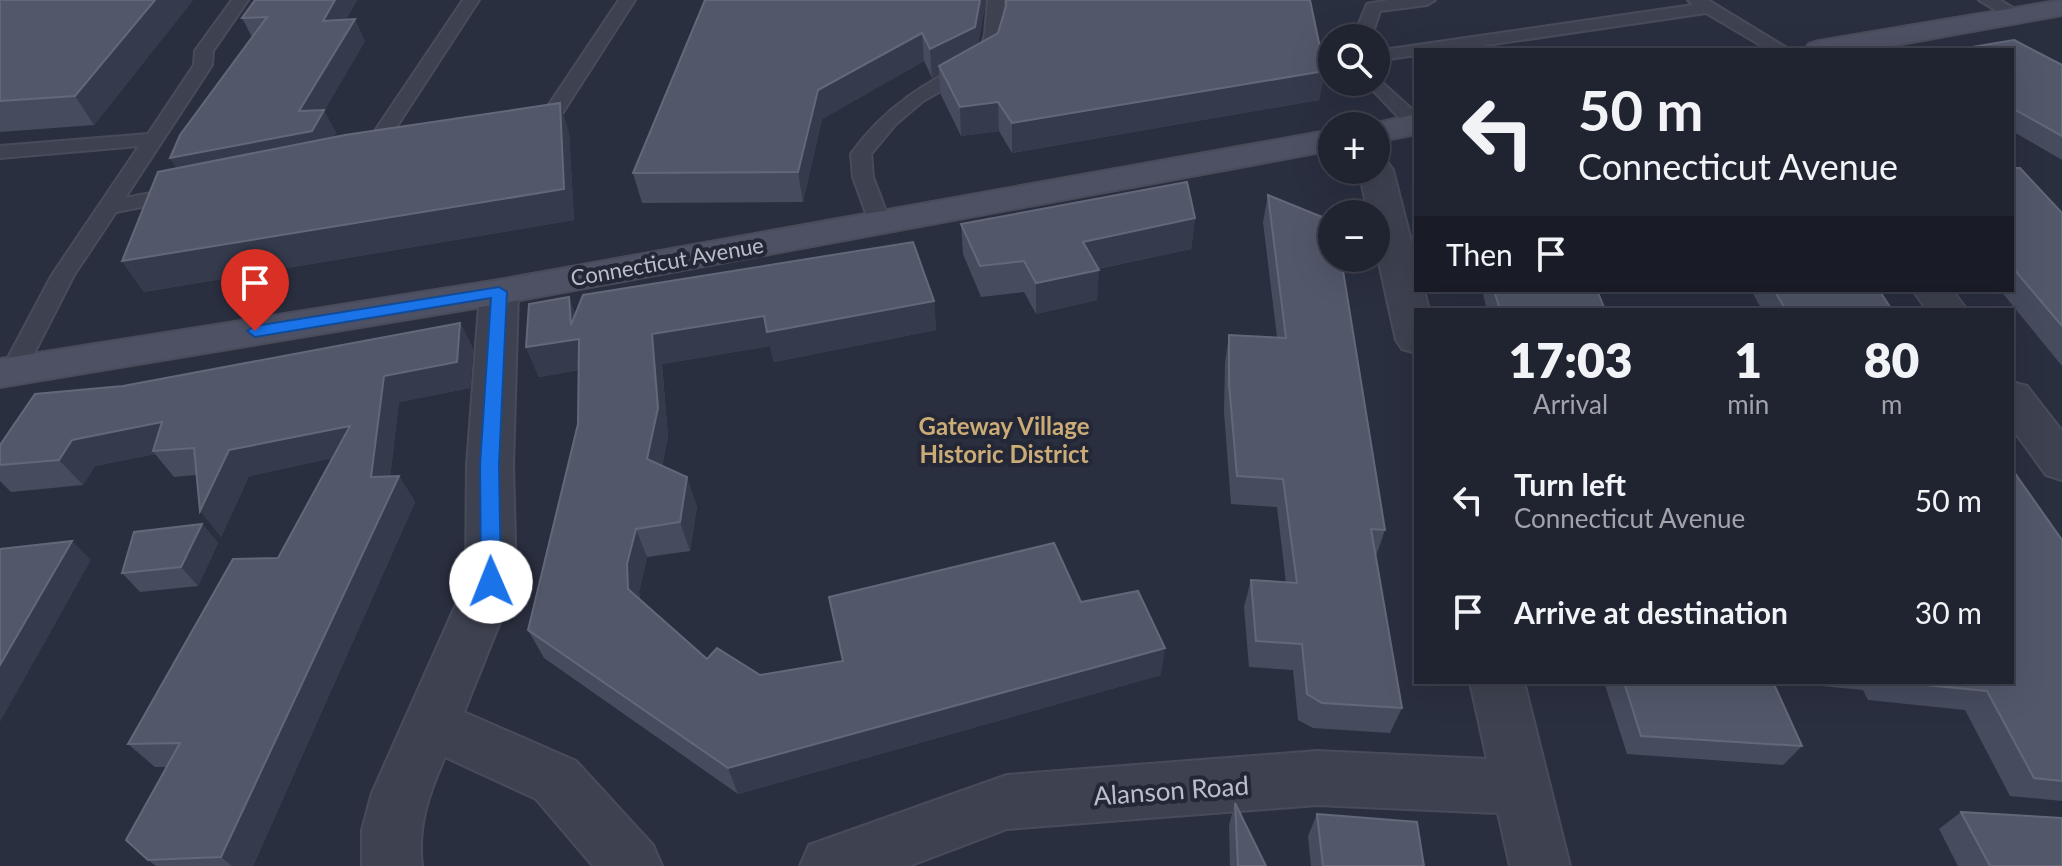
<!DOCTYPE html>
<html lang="en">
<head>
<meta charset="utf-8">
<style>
  body { margin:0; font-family:Lato,sans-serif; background:#2d2f3c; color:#f1f3f6; height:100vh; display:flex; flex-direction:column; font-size:30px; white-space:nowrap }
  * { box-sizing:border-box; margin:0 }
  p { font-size:26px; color:#a2a4ab }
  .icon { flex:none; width:44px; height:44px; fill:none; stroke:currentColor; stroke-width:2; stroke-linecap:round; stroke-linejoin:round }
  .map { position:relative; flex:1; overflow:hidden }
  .details { position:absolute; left:1414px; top:308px; width:600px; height:376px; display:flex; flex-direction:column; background:#202330; border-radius:0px; box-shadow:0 8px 32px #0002,0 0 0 2px #3d404c }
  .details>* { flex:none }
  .top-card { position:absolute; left:1414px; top:48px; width:600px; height:244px; border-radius:0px; box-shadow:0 8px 32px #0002,0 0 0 2px #3d404c; background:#202330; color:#f1f3f6; overflow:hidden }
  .fabs { position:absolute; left:1318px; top:24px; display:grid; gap:16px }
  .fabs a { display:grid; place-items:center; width:72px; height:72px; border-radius:50%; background:#202330; box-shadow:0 8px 32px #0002,0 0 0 2px #3d404c; font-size:40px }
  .pin { position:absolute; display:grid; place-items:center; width:68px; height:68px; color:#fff; margin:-82px -34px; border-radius:50% 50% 50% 0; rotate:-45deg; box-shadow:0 0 8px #0007 }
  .pin .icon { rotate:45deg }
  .me { position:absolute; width:88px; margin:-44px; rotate:359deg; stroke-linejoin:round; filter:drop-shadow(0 0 6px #0008) }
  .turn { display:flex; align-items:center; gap:28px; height:168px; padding:0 32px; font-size:36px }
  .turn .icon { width:104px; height:104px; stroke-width:2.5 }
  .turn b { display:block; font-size:56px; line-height:68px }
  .then { display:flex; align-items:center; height:76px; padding:0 32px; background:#0003; gap:16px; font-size:30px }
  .eta { display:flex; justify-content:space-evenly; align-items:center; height:136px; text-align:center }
  .eta b { font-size:48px; font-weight:800; line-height:56px }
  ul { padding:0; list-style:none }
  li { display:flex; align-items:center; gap:24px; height:112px; padding:0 32px }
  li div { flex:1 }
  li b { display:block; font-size:30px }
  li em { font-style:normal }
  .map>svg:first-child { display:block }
</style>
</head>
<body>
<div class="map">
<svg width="2062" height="866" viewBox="0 0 2062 866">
  <rect width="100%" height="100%" fill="#2a2f40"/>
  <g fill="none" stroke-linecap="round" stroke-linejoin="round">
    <defs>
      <g id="service">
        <path d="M232 0H248L213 51 212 65 125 198 182 187 192 193 182 199 116 212 74 275 22 377H4L1 371 52 275 139 146 0 158V146L148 134 194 65 195 51Z"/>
        <path d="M463 0H479L375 160H361L358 156Z"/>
        <path d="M619 0H635L558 120 527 124V116L544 112Z"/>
        <path d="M988 0H1004L1003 34 996 60 923 101 895 125 871 154 873 177 890 222 887 227H871L853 177 851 154C884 107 928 80 979 57L985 34Z"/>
        <path d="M1389 0H1435L1427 5 1380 11 1371 38H1353L1367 4Z"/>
        <path d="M1688 0H1708L1790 50H1769L1706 13 1453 50H1416V55L1376 61V51L1693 5Z"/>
        <path d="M1979 0H2000L2024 15 2022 19H2010Z"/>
        <path d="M1376 77 1416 113V130L1409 128 1369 86 1366 82H1376Z"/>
      </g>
      <g id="minor">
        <path d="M1376 160 1388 163 1393 170 1416 260V290H1424L1429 310H1416V353L1402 349 1396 340 1376 249V214H1368L1359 170H1376Z"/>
        <path d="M499 280 513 283 518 292 513 465 516 582 464 712 576 761 653 845 662 866H593L536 799 445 757C429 793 417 826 422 866H362V830L372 793 466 582 467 465 480 292 485 283Z"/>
        <path d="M1913 290H1952L1967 310H1927Z"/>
        <path d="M2012 382 2027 386 2062 431V480L2046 475 2012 428Z"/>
        <path d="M1470 682H1524L1570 866H1510L1498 813 1317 805 1007 829 909 866H800L809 845 1007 775 1317 751 1487 759Z"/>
      </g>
      <g id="secondary">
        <path d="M2062 0V15L1868 50H1804L1809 44 1819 41Z"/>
        <path d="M1416 114V134L1376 142V126H1364Z"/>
        <path d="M1332 130V150L499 304 0 387V359L499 280Z"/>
      </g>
    </defs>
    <!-- service casing -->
    <use href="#service" stroke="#484b5a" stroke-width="4"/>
    <!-- minor casing -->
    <use href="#minor" stroke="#484b5a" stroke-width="4"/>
    <!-- secondary casing -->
    <use href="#secondary" stroke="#484b5a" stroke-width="4"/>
    <!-- service -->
    <use href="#service" fill="#3e4250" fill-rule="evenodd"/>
    <!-- minor -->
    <use href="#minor" fill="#3e4250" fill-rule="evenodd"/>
    <!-- secondary -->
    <use href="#secondary" fill="#4d5163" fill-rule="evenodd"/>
  </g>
  <!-- wall -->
  <g fill="#464c5e">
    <path d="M0 0H193L94 125 0 132Z"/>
    <path d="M357 0 346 19 365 41 324 111 336 133 333 137 569 132 574 220 144 292 122 261 177 168 252 37 242 18Z"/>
    <path d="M705 0H986L978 44 1325 71 1319 100 1012 153 999 131 961 136 941 95 939 74 932 78 924 61 822 119 803 202 642 203 633 173Z"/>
    <path d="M2012 50 2062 65V160L2012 131Z"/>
    <path d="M2012 168 2062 213V366L2000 290H2012Z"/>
    <path d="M1268 195 1385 530 1376 556 1402 708 1390 733 1313 728 1298 720 1293 670 1249 667 1244 607 1251 580 1286 583 1277 507 1231 504 1224 412 1225 363 1229 335 1277 337 1263 222Z"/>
    <path d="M1195 218 1191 249 1098 269 1097 300 1036 314 1024 292 981 297 963 254 961 224Z"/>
    <path d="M1482 290H1597L1605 310H1487Z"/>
    <path d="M1751 290H1879L1892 310H1762Z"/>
    <path d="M934 301 936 330 774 362 770 346 662 364 668 437 662 466 697 506 690 551 647 557 639 592 640 599 707 659 760 675 843 661 1081 602 1161 675 738 794 544 658 528 630 578 424 579 370 539 377 526 347 575 314Z"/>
    <path d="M460 323 473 349 470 388 399 402 390 477 399 476 415 502 253 866H156L148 860 166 767H155L128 744 278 558 332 458 249 476 221 537 196 475 174 477 155 454 95 466 83 485 11 492 0 481V445L123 386Z"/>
    <path d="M202 524 218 543 198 586 140 592 122 573Z"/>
    <path d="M2062 540V801L2010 796 1965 710 1868 700 1863 690 1779 682H2012Z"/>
    <path d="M1604 682H1773L1802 746 1783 765 1627 754Z"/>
    <path d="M1235 803 1266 866H1230L1229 825Z"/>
    <path d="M1961 812 2062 866H1958L1939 829Z"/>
    <path d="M1317 814 1424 866H1311L1308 836Z"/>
  </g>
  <!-- shaded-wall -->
  <g fill="#353b4d">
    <path d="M155 0H193L94 125 75 96Z"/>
    <path d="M335 0H357L333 43 323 21Z"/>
    <path d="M980 0H986L976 55 939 66V74L932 78 930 49Z"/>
    <path d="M355 19 365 41 324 111 336 133 324 154 185 182 170 158 299 111Z"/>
    <path d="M922 33 924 61 822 119 803 202 798 172 818 90Z"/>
    <path d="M1325 71 1319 100 1012 153V123Z"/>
    <path d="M998 102 999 131 961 136 960 107Z"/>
    <path d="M560 103 569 132 574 220 144 292 122 261Z"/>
    <path d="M1195 218 1191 249 1082 272 1083 242Z"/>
    <path d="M1099 270 1097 300 1036 314V283Z"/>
    <path d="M569 297 580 327 590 368 539 377 526 347 571 325Z"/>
    <path d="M934 301 936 330 774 362 770 346 662 364 668 437 657 488 647 459 652 334 764 316Z"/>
    <path d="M460 323 473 349 470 388 399 402 387 502 399 476 415 502 253 866H232L221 857 371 477 384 376Z"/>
    <path d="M162 422 153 451 155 454 95 466 83 485 59 460 72 440Z"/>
    <path d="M350 426 366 451 249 476 221 537 200 511 229 450Z"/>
    <path d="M687 477 697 506 690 551 680 522Z"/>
    <path d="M202 524 218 543 198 586 181 567Z"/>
    <path d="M636 529 647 557 639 592 641 617 628 589 627 564Z"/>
    <path d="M72 541 91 560 0 722V665Z"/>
    <path d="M1165 648 1161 675 738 794 728 768Z"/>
  </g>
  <!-- building -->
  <g fill="#52586a" stroke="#636879" stroke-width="2">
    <path d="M0 0H155L75 96 0 101Z"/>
    <path d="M255 0H335L323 21 355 19 299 111 324 110 312 131 170 158 180 135 267 17 242 18Z"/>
    <path d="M705 0H980L975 27 930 49 922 33 818 90 798 172 633 173Z"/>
    <path d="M1006 0H1310L1325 71 1012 123 998 102 960 107 939 66 998 33 1006 6Z"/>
    <path d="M2014 40 2062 65V136L2012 108V50H1954Z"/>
    <path d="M560 103 564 189 122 261 158 172 345 135Z"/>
    <path d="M2012 168H2020L2062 213V326L2012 267Z"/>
    <path d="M1187 182 1195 218 1083 242 1099 270 1036 283 1024 261 980 266 961 224Z"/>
    <path d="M1268 195 1332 221V258H1341L1385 530 1371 529 1402 708 1322 703 1307 694 1302 644 1256 641 1251 580 1297 583 1283 479 1237 476 1229 384V335L1286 338Z"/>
    <path d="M913 242 934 301 767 332 764 316 652 334 658 408 647 459 687 477 680 522 636 529 627 564 628 589 707 659 717 648 760 675 843 661 829 597 1054 543 1081 602 1138 591 1165 648 728 768 528 630 578 424 579 339 526 347 529 304 569 297 571 325 583 295Z"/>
    <path d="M1494 290H1597L1605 310H1500Z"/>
    <path d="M1774 290H1879L1892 310H1786Z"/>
    <path d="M460 323 457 362 384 376 371 477 399 476 221 857 148 860 126 840 180 743 128 744 233 559 278 558 350 426 229 450 200 511 194 448 153 451 162 422 72 440 59 460 0 465V445L35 394 123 386Z"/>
    <path d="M2012 469 2062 540V781L2034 778 1987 691 1895 682H2012Z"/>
    <path d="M202 524 181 567 122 573 134 532Z"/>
    <path d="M72 541 0 665V549Z"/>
    <path d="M1624 682H1773L1802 746 1641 736Z"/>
    <path d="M1235 803 1266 866H1238Z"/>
    <path d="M1961 812 2062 818V866H1990Z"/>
    <path d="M1317 814 1417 822 1424 866H1323Z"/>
  </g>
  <!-- route -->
  <path fill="#1a73e8" stroke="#114b97" stroke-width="2" d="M499 287 507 292 499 465 501 582 491 590 481 582 480 465 491 298 255 337 247 331 255 326Z"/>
  <g text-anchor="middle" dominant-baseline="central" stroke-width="8" stroke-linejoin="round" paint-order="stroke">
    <!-- street labels -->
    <g font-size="22" fill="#bbbeca" stroke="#232736">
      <text transform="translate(667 261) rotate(-10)">Connecticut Avenue</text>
    </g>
    <!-- neighbourhood labels -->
    <g font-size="24" font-weight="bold" fill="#cbab76" stroke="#232736">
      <text x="1004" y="425">Gateway Village<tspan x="1004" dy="28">Historic District</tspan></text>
    </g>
    <!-- near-street labels -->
    <g font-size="26" fill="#bbbeca" stroke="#232736">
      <text transform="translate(1171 790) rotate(-4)">Alanson Road</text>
    </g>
  </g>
</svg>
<div class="fabs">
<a><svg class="icon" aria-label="search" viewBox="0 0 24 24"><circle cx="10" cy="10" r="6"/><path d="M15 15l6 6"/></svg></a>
<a>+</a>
<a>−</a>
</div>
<div class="pin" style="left:255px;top:331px;background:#d93025"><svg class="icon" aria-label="arrive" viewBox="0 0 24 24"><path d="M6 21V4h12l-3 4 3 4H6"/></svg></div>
<svg class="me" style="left:491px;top:582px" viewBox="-20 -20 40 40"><circle r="19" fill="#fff"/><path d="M0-13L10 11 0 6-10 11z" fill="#1a73e8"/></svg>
<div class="top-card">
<div class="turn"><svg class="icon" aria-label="left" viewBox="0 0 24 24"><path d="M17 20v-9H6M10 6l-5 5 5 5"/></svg><div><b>50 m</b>Connecticut Avenue</div></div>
<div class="then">Then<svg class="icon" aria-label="arrive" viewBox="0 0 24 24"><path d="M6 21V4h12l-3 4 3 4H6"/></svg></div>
</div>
<section class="details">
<div class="eta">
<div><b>17:03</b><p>Arrival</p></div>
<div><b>1</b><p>min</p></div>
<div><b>80</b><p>m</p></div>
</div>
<ul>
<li><svg class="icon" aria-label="left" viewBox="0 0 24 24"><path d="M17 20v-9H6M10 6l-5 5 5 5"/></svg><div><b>Turn left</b><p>Connecticut Avenue</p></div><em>50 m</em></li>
<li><svg class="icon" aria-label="arrive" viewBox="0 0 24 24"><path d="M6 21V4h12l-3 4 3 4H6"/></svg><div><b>Arrive at destination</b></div><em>30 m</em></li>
</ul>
</section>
</div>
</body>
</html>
